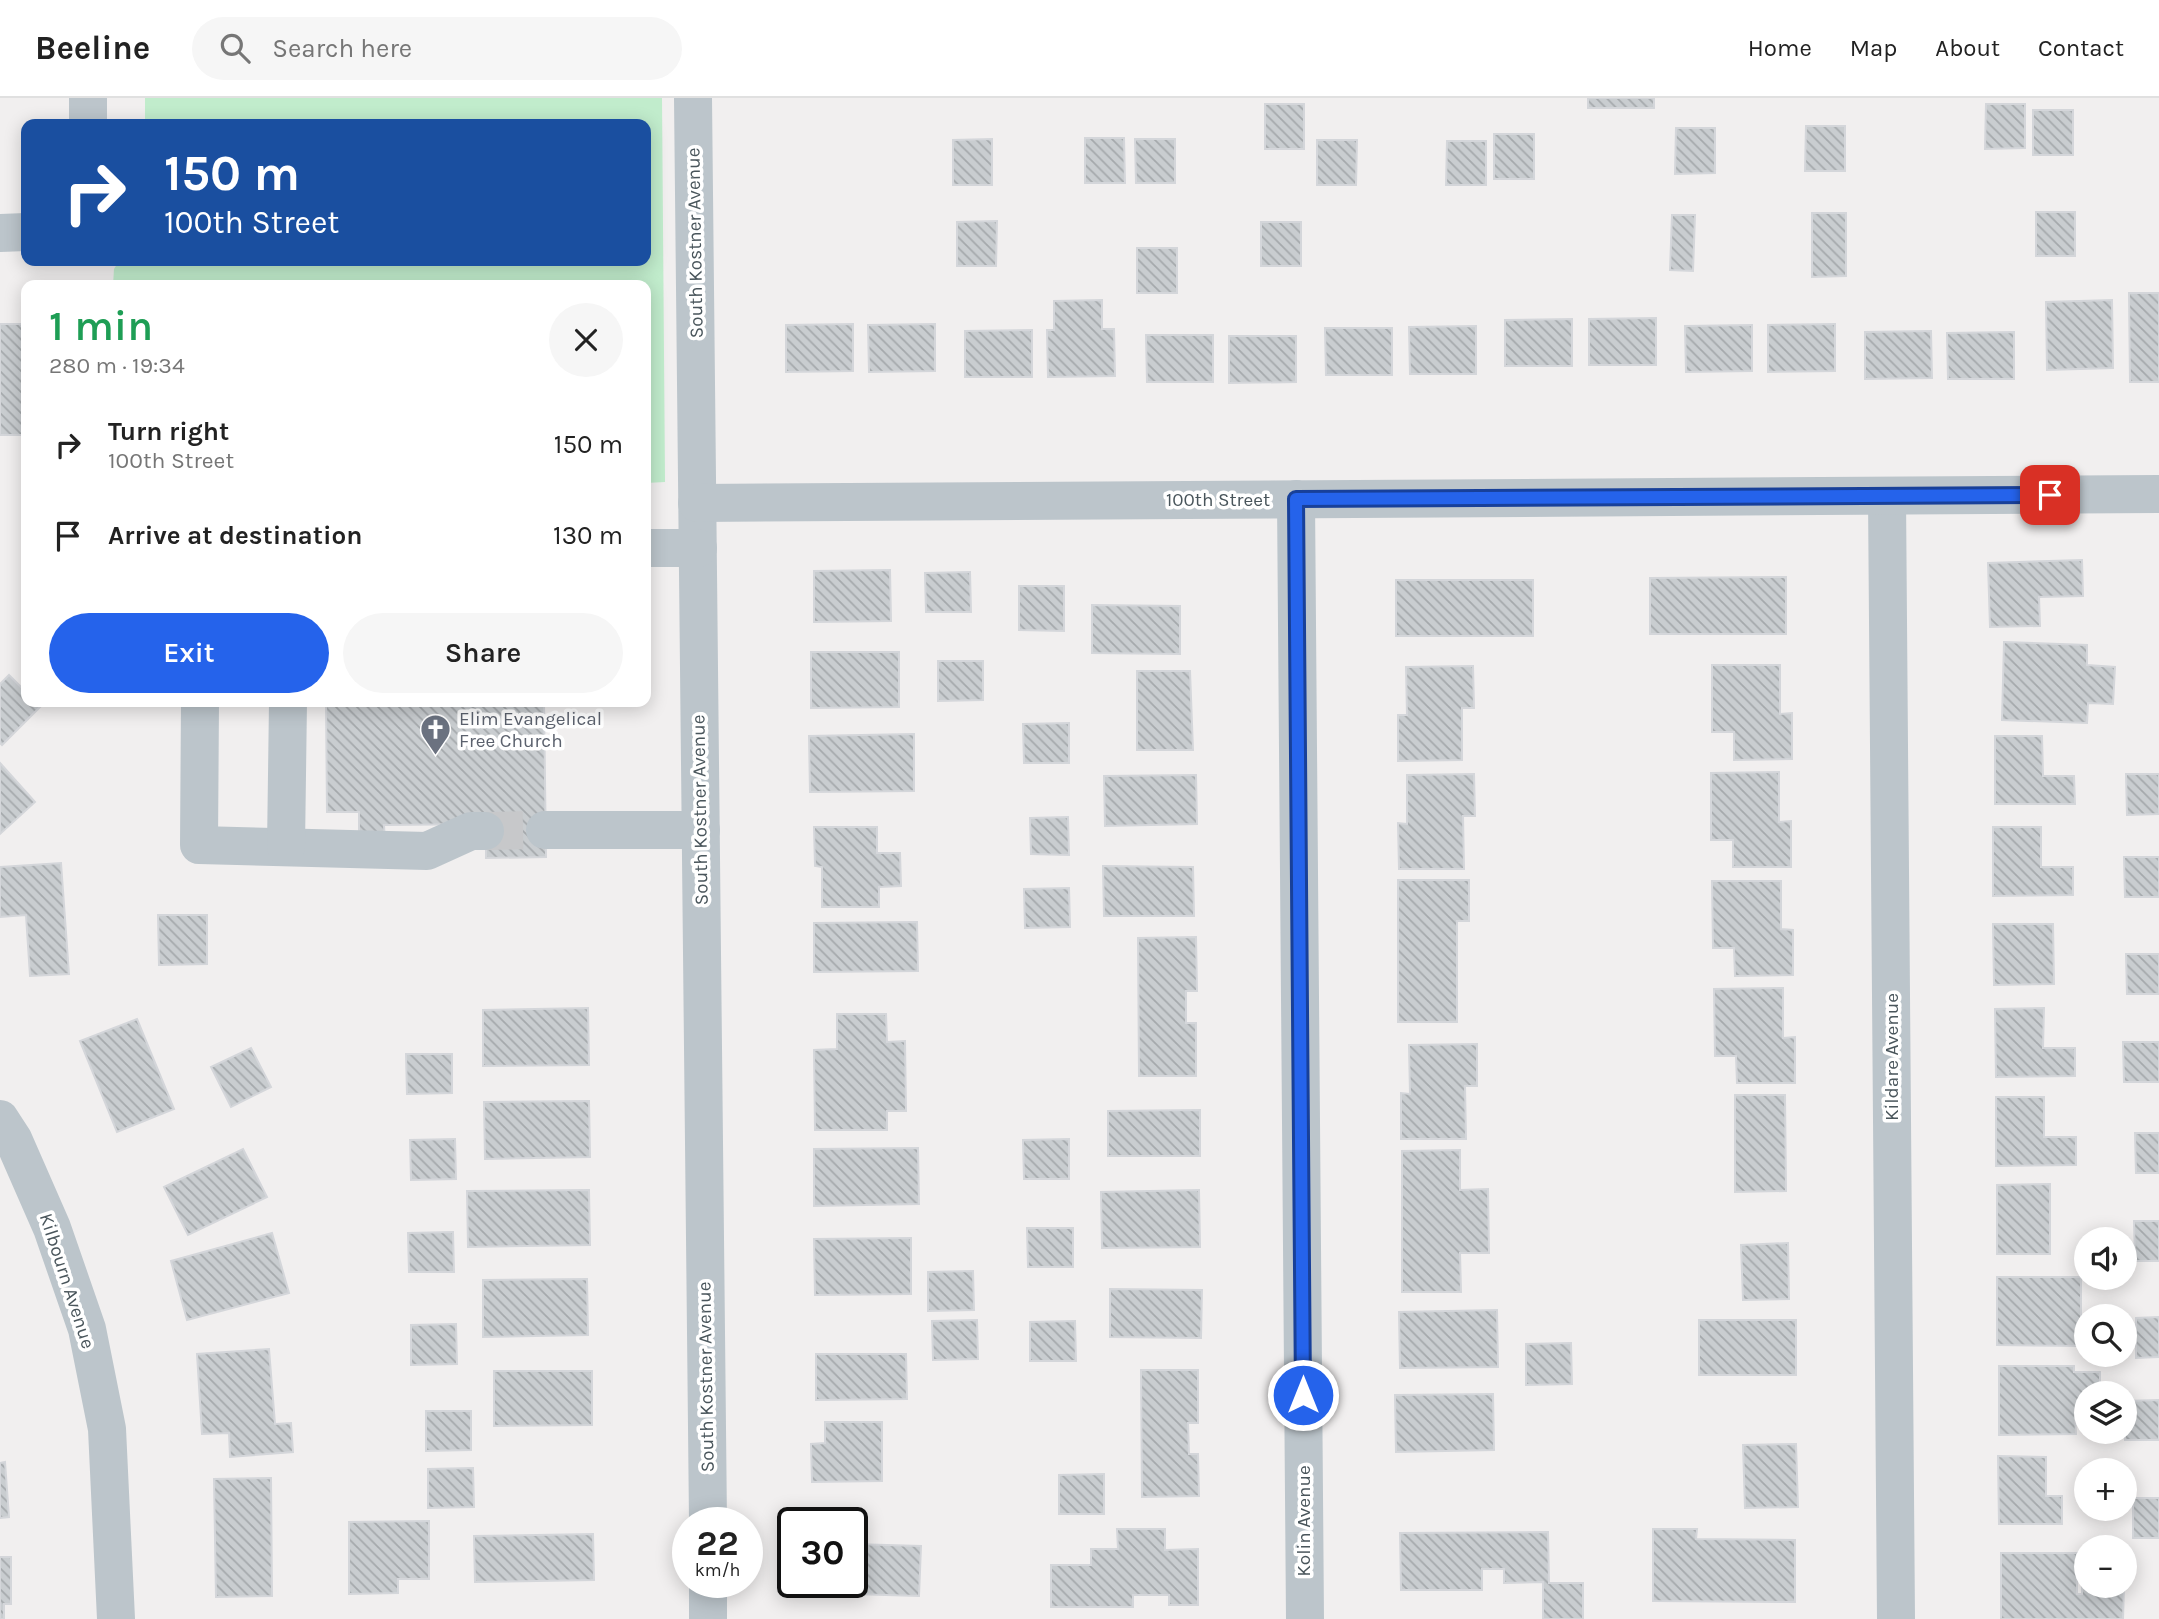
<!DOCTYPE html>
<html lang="en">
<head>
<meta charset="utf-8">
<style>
  body { margin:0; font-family:Karla,sans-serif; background:#f6f6f6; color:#222; height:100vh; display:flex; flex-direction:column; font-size:26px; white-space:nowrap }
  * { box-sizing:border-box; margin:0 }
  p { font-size:23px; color:#767676 }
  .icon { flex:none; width:38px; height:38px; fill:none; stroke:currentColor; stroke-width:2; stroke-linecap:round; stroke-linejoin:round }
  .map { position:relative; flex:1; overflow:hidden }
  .drawer { position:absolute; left:21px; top:182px; width:630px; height:427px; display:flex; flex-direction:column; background:#fff; border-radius:14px; box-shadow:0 4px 18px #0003 }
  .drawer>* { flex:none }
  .banner { position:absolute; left:21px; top:21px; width:630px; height:147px; border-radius:14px; box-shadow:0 4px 18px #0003; background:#1a4fa0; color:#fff; overflow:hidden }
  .fabs { position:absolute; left:2074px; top:1129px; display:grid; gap:14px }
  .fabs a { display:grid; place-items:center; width:63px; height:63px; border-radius:50%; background:#fff; box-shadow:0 4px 18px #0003; font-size:35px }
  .speed { position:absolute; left:672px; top:1409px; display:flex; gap:14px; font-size:35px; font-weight:700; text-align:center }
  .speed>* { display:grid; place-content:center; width:91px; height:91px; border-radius:50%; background:#fff; box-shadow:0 4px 18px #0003; line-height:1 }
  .speed small { font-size:18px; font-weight:400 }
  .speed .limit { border:4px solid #111; border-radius:10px; background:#fff; color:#111 }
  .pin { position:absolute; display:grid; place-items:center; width:60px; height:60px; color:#fff; margin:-30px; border-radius:14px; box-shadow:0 4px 10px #0006 }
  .me { position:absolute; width:77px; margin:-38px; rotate:0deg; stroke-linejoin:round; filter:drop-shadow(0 0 5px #0008) }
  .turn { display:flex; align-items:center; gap:24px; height:147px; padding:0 28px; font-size:32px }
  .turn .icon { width:91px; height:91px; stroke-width:2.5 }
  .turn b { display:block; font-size:49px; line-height:60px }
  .round { display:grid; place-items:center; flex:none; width:74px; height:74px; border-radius:37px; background:#f6f6f6 }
  .headline { display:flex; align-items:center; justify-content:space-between; height:119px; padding:0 28px }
  h1 { font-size:42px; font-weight:600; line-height:52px; color:#1e9e55 }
  .action { display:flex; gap:14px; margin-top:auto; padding:14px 28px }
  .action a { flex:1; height:80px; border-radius:42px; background:#2563eb; color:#fff; font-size:28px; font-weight:600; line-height:80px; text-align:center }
  .action a+a { background:#f6f6f6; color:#222 }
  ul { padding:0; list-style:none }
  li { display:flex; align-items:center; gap:21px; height:91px; padding:0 28px }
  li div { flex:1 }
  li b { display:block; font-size:26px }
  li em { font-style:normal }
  header { display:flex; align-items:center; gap:42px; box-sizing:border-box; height:98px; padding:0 35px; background:#fff; border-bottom:2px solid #e0e0e0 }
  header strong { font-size:33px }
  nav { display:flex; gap:38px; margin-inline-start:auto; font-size:24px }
  .search { width:490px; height:63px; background:#f6f6f6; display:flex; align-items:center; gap:18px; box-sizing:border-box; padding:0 24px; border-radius:38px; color:#767676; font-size:26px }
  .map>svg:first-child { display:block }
</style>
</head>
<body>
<header>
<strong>Beeline</strong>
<div class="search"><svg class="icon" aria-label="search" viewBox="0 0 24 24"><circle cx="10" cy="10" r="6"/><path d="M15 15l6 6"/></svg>Search here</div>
<nav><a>Home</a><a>Map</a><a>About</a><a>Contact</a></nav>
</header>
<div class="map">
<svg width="2159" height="1521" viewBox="0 0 2159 1521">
  <defs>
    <pattern id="building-back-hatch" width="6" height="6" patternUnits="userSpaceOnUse" patternTransform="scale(1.75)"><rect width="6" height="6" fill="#c9cdd0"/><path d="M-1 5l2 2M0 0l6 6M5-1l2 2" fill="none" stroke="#a5a9ac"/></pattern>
  </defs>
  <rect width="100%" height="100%" fill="#f1efef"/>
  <!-- green -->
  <path fill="#c1eccc" d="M145 0H662L665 384 646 385V187H113L114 171 119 163H646V26H145Z"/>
  <!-- building -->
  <g fill="url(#building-back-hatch)" stroke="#d4d6da" stroke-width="2">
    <rect x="1588" y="0" width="66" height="10"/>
    <rect x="1265" y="6" width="39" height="45"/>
    <path d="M1986 6H2025V50L1985 51Z"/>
    <rect x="2033" y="12" width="40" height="45"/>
    <path d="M1806 28H1845V73H1805Z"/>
    <path d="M1676 30H1715V75L1675 76Z"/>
    <rect x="1494" y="36" width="40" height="45"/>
    <path d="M1085 40H1124L1125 85H1085Z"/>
    <path d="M992 41V87H953V42Z"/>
    <path d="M1135 41H1175V85H1136Z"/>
    <path d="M1317 42H1357L1356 87H1317Z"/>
    <path d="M1447 43H1486V87H1446Z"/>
    <rect x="2036" y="114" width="39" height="44"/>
    <path d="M1812 115H1846V178L1812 179Z"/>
    <path d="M1672 117H1695L1693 173 1670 172Z"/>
    <path d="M997 123 996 168H957V124Z"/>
    <rect x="1261" y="124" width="40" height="44"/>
    <rect x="1137" y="150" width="40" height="45"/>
    <path d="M2129 195H2159V284H2130Z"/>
    <path d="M1102 202V231H1114L1115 278 1048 279 1047 232H1054V203Z"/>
    <path d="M2112 202 2113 270 2047 272 2046 204Z"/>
    <path d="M1656 220V267H1589V221Z"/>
    <path d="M1572 221V268H1505V222Z"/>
    <rect x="0" y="226" width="26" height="111"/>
    <path d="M853 226V273L786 274V227Z"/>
    <path d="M935 226V273L869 274 868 227Z"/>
    <path d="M1835 226V273L1768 274V227Z"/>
    <path d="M1752 227V273L1686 274 1685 228Z"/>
    <path d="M1476 228V276H1410L1409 229Z"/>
    <path d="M1325 230H1392V277H1326Z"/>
    <path d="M1032 232V279H965V233Z"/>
    <path d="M1931 233 1932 280 1865 281V234Z"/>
    <path d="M2014 234V281H1948L1947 235Z"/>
    <path d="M1146 237H1213V284H1147Z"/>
    <path d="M1229 238H1296V284L1229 285Z"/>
    <path d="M2082 462 2083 498 2039 499 2040 528 1990 529 1988 465Z"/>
    <path d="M890 472 891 523 814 524V473Z"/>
    <path d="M970 474 971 514H926L925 475Z"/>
    <path d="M1786 479V536H1650V480Z"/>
    <rect x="1396" y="482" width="137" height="56"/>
    <path d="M1019 488H1064V533L1019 532Z"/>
    <path d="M1092 507 1180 508V556L1092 555Z"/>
    <path d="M2004 544 2087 547V567L2115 569 2113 606 2088 605 2087 625 2002 622Z"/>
    <path d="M811 554H899V609L811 610Z"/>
    <path d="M938 563H983V602L938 603Z"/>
    <path d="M1712 567H1780V616L1792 615V661L1734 662V634H1712Z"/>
    <path d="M1473 568 1474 610H1462V662L1398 663V617H1407L1406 569Z"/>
    <path d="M1137 573H1190L1193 652H1137Z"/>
    <path d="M9 577 26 594V604H36L41 608 2 647 0 645V586Z"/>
    <path d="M326 604H544L546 759 486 760V726L384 727 385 744H359V714H327Z"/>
    <path d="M1069 625V665H1024L1023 626Z"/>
    <path d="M914 636V693L810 694 809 638Z"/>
    <path d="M1995 638H2042L2043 678H2074L2075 706H1995Z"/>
    <path d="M0 665 35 704 0 736Z"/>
    <path d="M1779 674V724L1791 723V769H1733V742H1711V675Z"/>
    <path d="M1474 676 1475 718H1463L1464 771H1399L1398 725 1407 726V677Z"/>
    <path d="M2126 676H2159V716L2127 717Z"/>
    <path d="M1196 677 1197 726 1105 728 1104 678Z"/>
    <path d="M1068 719 1069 757 1031 756 1030 720Z"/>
    <path d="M814 729H877V755H900L901 788 879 789V809H822V769L815 768Z"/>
    <path d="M1993 729H2041V769H2073V797L1993 798Z"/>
    <path d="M2124 759H2159V799H2125Z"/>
    <path d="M61 765 69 876 30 878 26 817 0 819V769Z"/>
    <path d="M1103 768 1193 769 1194 818H1104Z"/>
    <path d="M1398 782H1469V823H1457V924H1398Z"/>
    <path d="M1712 783H1781V831L1793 832V877L1735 878 1734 850H1713Z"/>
    <path d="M1069 790 1070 829 1025 830 1024 791Z"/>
    <path d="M158 817H207V866L159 867Z"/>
    <path d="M917 824 918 873 814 874V825Z"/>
    <path d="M1993 826H2053L2054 886 1994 887Z"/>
    <path d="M1196 839 1197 893H1186V925H1196V978H1139L1138 840Z"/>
    <path d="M2126 856H2159V896H2127Z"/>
    <path d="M1783 890V940L1795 939V985H1737L1736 958H1715L1714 891Z"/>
    <path d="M588 910 589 967 483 968V912Z"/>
    <path d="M2044 910 2043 950H2075V978L1996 979 1995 911Z"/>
    <path d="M837 916H886L887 944 905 943 906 1013H887V1032H815L814 952 837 951Z"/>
    <path d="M137 921 174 1011 117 1034 80 943Z"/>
    <path d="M2123 944H2159V984H2124Z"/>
    <path d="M1477 946V988H1465L1466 1041H1401V995L1410 996 1409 947Z"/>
    <path d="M251 950 271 989 231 1009 211 969Z"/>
    <path d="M406 956H452V995L407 996Z"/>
    <path d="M1735 997H1785L1786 1093 1735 1094Z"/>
    <path d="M1996 999H2044V1039H2076V1067L1996 1068Z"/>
    <path d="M589 1003 590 1059 485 1061 484 1004Z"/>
    <path d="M1200 1012V1058H1108V1013Z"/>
    <path d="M2135 1035H2159V1075H2136Z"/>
    <path d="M455 1041 456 1081 411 1082 410 1042Z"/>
    <path d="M1069 1041V1081H1024L1023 1042Z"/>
    <path d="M918 1050 919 1106 814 1108V1051Z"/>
    <path d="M243 1051 267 1099 188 1137 164 1089Z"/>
    <path d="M1460 1052V1092L1488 1091 1489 1155H1460L1461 1194H1402V1053Z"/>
    <path d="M2050 1086V1156H1997V1087Z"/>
    <path d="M589 1092 590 1147 468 1149 467 1093Z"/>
    <path d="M1199 1092 1200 1149 1102 1150 1101 1094Z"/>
    <path d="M2134 1123H2159V1163H2135Z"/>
    <path d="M1027 1130H1073V1169H1028Z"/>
    <path d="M453 1134 454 1174H409L408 1135Z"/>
    <path d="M272 1135 289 1195 187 1222 171 1163Z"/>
    <path d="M911 1140V1196L815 1197 814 1141Z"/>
    <path d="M1788 1145 1789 1201 1743 1202 1741 1147Z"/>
    <path d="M973 1173 974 1212 928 1213V1174Z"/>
    <path d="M1997 1179H2081V1248L1997 1247Z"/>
    <path d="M587 1181 588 1237 483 1239V1182Z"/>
    <path d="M1110 1191 1202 1192 1201 1240 1110 1239Z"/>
    <path d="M1497 1212 1498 1269 1400 1270 1399 1214Z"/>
    <path d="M2159 1219V1259L2136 1260V1220Z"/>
    <path d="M977 1222 978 1261 933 1262 932 1223Z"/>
    <rect x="1699" y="1222" width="97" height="55"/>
    <path d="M1075 1223 1076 1263H1030V1224Z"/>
    <path d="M456 1226 457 1266 411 1267V1227Z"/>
    <path d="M1571 1245 1572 1286 1526 1287V1246Z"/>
    <path d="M269 1251 275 1326 291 1325 293 1354 230 1359 229 1335 202 1336 197 1256Z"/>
    <path d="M816 1256H906L907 1301 816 1302Z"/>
    <path d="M1999 1268H2074V1274H2100V1295H2086V1316H2075L2076 1336 1999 1337Z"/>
    <path d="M1141 1272H1198V1325H1188L1189 1356H1198L1199 1398 1142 1399Z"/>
    <path d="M494 1273H592V1327L494 1328Z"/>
    <path d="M1493 1296 1494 1352 1396 1354 1395 1297Z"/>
    <path d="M2159 1302V1342H2125L2124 1303Z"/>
    <path d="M426 1313H471V1352L426 1353Z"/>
    <path d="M825 1324H882V1383L812 1384 811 1346 825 1345Z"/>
    <path d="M1796 1346 1798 1409 1745 1410 1743 1347Z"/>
    <path d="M1998 1358 2046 1359V1398H2062V1426H1999Z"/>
    <path d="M5 1364 9 1419 0 1420V1365Z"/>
    <path d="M473 1370 474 1409 428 1410V1371Z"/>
    <path d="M1104 1376V1416H1059V1377Z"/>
    <path d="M271 1380 272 1498 216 1499 214 1381Z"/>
    <rect x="2133" y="1400" width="26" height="40"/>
    <path d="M429 1423V1481H398V1495L349 1496V1424Z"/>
    <path d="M1117 1431H1165V1452L1198 1451V1507H1169V1497H1133V1509H1051V1467H1091V1451H1118Z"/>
    <path d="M1653 1431H1697L1696 1441 1795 1442V1504L1653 1503Z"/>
    <path d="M1548 1434 1549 1485H1583V1521H1543V1484L1504 1485V1471H1482V1492H1401L1400 1435Z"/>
    <path d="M593 1436 594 1482 475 1484 474 1438Z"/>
    <path d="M852 1446 921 1448 919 1498 819 1495V1484H852Z"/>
    <path d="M2001 1455H2077V1496H2082V1484H2086V1488H2124L2123 1521H2001Z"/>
    <path d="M0 1459H11V1506H4V1521H0Z"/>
  </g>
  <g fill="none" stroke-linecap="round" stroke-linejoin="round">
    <!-- minor-tunnel -->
    <path stroke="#c7c8ca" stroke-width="38" stroke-dasharray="38 19" stroke-linecap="butt" d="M485 733 545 732"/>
    <!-- minor -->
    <g stroke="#bcc5cb" stroke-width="38">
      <path d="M88 0V26"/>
      <path d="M693 0 708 1424"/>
      <path d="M0 135 26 134"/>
      <path d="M1887 398 1896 1521"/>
      <path d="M1296 401 1305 1521"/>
      <path d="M697 405 2159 396"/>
      <path d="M646 450H698"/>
      <path d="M200 604 199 747 427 753 471 733H485"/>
      <path d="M545 732H701"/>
      <path d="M286 749 288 604"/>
      <path d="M0 1021 13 1041 52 1130 87 1231 107 1331 116 1521"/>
      <path d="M708 1484V1521"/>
    </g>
  </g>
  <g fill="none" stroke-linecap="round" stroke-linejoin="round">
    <defs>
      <path id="route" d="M1303 1297 1296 401 2050 397"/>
    </defs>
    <!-- route casing -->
    <use href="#route" stroke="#184099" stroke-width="18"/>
    <!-- route -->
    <use href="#route" stroke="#2563eb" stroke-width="12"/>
  </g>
  <!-- icons -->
  <defs>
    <symbol id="church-pin" viewBox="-11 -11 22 30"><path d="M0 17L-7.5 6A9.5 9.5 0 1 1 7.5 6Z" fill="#6b7280" stroke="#fff"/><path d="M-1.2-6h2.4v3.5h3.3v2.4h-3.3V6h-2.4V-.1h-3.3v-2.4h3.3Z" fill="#fff"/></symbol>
  </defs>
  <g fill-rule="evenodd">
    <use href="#church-pin" x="418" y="614" width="35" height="47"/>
  </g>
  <g text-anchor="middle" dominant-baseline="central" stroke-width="7" stroke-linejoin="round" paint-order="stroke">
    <!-- street labels -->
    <g font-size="19" fill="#49555b" stroke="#fff">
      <text transform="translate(695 145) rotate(-91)">South Kostner Avenue</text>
      <text x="1218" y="402">100th Street</text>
      <text transform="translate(700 712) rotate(-91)">South Kostner Avenue</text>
      <text transform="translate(1892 959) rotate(-90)">Kildare Avenue</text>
      <text transform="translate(67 1183) rotate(72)">Kilbourn Avenue</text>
      <text transform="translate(706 1279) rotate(-91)">South Kostner Avenue</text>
      <text transform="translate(1304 1423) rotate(-90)">Kolin Avenue</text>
    </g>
    <!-- worship labels -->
    <g font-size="19" fill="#5b616d" stroke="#fff" text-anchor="start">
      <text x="459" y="621">Elim Evangelical<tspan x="459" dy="22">Free Church</tspan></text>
    </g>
  </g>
</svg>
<div class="fabs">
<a><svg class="icon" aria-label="sound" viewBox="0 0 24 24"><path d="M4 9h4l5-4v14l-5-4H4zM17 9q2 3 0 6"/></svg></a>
<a><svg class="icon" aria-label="search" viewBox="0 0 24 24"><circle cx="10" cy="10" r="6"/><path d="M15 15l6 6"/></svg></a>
<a><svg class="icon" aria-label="layers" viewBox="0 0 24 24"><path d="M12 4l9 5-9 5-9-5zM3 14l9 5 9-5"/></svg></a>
<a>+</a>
<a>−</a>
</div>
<div class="speed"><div>22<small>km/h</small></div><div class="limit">30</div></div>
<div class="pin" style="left:2050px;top:397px;background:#d93025"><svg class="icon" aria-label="arrive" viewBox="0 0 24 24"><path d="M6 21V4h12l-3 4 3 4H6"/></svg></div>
<svg class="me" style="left:1303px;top:1297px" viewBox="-20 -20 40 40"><circle r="17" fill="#2563eb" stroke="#fff" stroke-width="3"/><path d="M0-11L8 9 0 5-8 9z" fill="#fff"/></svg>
<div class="banner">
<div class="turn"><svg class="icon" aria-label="right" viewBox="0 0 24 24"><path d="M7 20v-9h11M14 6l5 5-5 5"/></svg><div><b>150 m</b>100th Street</div></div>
</div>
<section class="drawer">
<div class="headline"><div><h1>1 min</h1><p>280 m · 19:34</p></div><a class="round"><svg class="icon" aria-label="close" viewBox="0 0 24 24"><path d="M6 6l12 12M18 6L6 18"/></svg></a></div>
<ul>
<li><svg class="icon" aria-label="right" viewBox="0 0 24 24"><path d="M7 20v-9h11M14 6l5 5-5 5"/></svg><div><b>Turn right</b><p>100th Street</p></div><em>150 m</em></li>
<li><svg class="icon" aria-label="arrive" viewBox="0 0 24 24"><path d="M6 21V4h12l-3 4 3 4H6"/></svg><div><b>Arrive at destination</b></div><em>130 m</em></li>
</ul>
<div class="action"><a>Exit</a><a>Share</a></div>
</section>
</div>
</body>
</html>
